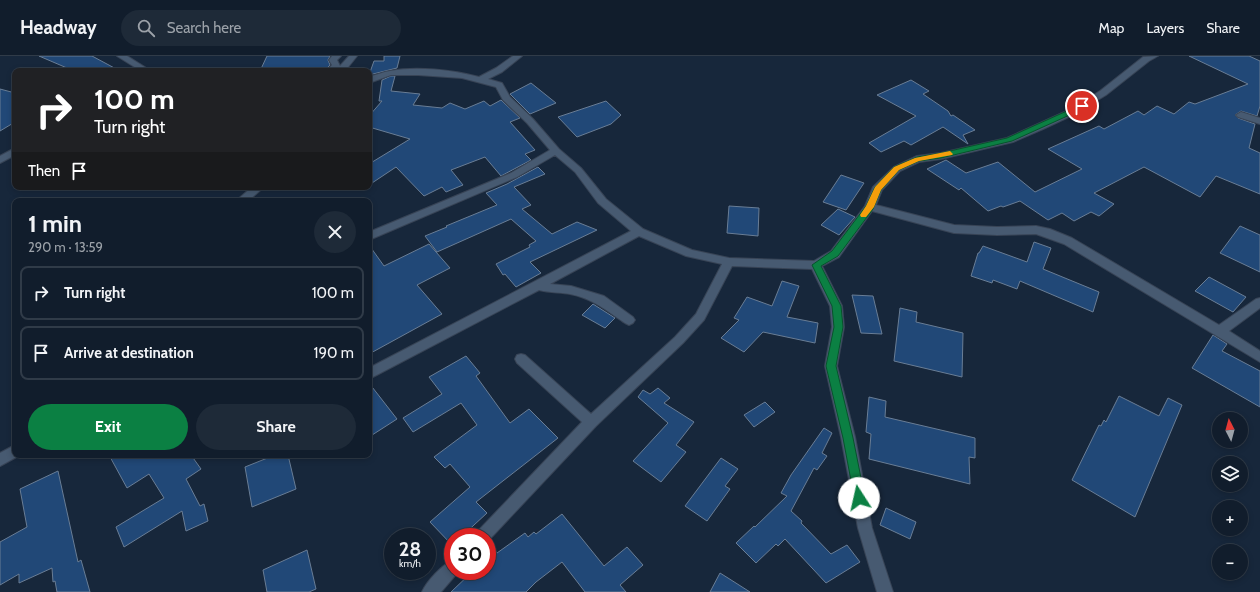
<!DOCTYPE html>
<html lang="en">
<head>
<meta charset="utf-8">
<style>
  body { margin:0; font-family:Cabin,sans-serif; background:#1e2a38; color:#f1f3f6; height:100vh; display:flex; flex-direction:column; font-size:15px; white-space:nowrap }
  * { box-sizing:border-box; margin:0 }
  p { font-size:13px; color:#9ca2a9 }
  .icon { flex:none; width:22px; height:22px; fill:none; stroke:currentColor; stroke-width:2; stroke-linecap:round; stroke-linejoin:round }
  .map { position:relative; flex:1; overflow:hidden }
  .drawer { position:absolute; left:12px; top:142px; width:360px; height:260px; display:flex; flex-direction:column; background:#111d2c; border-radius:8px; box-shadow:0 2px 6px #0003,0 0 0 1px #303b48 }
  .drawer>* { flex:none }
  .hud { position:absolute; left:12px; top:12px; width:360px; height:122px; border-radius:8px; box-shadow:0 2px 6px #0003,0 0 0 1px #303b48; background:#202124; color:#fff; overflow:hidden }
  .needle { width:26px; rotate:354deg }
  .controls { position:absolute; left:1212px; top:356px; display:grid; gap:8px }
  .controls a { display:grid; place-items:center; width:36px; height:36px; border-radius:50%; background:#111d2c; box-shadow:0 2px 6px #0003,0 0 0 1px #303b48; font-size:20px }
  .speed { position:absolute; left:384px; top:472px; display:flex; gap:8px; font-size:20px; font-weight:700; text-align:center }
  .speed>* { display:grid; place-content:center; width:52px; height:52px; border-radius:50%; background:#111d2c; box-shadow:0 2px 6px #0003,0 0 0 1px #303b48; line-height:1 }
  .speed small { font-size:10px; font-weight:400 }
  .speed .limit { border:6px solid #d22; background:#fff; color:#111 }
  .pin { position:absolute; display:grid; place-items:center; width:34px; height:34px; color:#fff; margin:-17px; border:2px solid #fff; border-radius:50%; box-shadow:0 1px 4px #0007 }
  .me { position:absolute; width:44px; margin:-22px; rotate:350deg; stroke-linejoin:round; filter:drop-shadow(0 0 3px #0008) }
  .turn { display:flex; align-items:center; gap:14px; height:84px; padding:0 16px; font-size:18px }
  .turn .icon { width:52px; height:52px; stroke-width:2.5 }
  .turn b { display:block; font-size:28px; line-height:34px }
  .then { display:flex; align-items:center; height:38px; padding:0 16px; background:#0003; gap:8px; font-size:15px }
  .round { display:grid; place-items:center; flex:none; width:42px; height:42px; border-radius:21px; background:#1e2a38 }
  .overview { display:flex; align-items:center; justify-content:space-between; height:68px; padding:0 16px }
  h1 { font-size:24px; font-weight:800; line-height:30px }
  .cta { display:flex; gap:8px; margin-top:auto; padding:8px 16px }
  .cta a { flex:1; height:46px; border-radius:24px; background:#0b8043; color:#fff; font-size:16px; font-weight:800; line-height:46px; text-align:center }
  .cta a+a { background:#1e2a38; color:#f1f3f6 }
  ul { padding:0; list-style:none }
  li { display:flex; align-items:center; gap:12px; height:54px; margin:0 8px 6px; padding:0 8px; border:2px solid #303b48; border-radius:8px }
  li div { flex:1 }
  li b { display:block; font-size:15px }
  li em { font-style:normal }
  header { display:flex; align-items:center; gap:24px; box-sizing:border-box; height:56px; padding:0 20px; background:#111d2c; border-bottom:1px solid #303b48 }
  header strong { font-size:19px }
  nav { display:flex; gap:22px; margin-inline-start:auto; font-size:14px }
  .search { width:280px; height:36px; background:#1e2a38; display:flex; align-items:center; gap:10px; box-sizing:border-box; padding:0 14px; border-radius:22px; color:#9ca2a9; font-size:15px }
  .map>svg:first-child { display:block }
</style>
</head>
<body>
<header>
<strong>Headway</strong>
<div class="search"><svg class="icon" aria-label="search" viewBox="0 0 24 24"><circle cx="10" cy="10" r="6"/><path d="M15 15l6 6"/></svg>Search here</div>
<nav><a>Map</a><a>Layers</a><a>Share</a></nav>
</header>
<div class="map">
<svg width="1260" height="536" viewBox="0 0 1260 536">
  <rect width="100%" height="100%" fill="#17273b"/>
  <!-- building -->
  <g fill="#214877" stroke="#697d95">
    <path d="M39 0H92L120 15H74Z"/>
    <path d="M267 0H330L328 4 330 9 326 13 298 15H260Z"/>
    <path d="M384 0H400L397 12 369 19 374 5H384Z"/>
    <path d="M1189 0H1249L1260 5V50L1257 60 1241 55 1235 59 1238 62 1255 68 1249 92 1260 97V138L1216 120 1200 141 1144 111 1094 137 1114 148 1099 160 1091 156 1074 165 1062 157 1048 164 1020 145 1003 151 1001 150 988 155 961 132 959 134 927 113 946 104 966 117 998 106 1035 136 1082 113 1048 93 1099 70 1104 73 1138 55 1144 59 1157 50 1174 58 1189 46 1195 48 1248 28Z"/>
    <path d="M391 20H395L391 35 420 38 413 49 442 52 450 47 465 53 484 45 490 50 501 44 520 62 510 66 535 94 525 98 531 104 501 120 485 101 451 114 463 129 446 136 442 131 424 140 396 111 369 129V108L410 83 369 71V60L382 45H379L382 24Z"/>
    <path d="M911 24 929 35 923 38 948 55 951 60 953 59 975 74 963 79 968 88 943 71 911 89 904 85 881 96 869 87 916 60 877 39Z"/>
    <path d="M531 27 556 47 530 58 510 38Z"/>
    <path d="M0 33 15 37V66L0 75Z"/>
    <path d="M606 45 621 59 611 68 577 81 558 61Z"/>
    <path d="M538 111 545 118 514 131 531 149 522 153 552 178 577 166 597 174 530 206 541 217 516 231 505 218 503 219 496 208 530 191 529 189 536 185 511 163 437 196 425 180 447 171 446 170 497 149 486 137 507 128Z"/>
    <path d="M841 119 864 127 846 154 823 146Z"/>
    <path d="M729 150 759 152 758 180 727 177Z"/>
    <path d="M838 153 855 161 839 179 821 169Z"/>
    <path d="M1240 170 1260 179V216L1220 197Z"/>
    <path d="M1034 186 1051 192 1043 213 1099 236 1093 256 1020 225 1017 233 993 224 992 227 971 220 978 197H979L983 190 1027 206Z"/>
    <path d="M429 188 450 212 417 229 442 258 369 298V189L384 210Z"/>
    <path d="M1209 221 1246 241 1233 256 1195 235Z"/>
    <path d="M782 225 799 230 787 261 818 267 815 287 763 276 744 296 721 282 739 264 734 262 747 241 772 250Z"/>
    <path d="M852 239 873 240 882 278 861 277Z"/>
    <path d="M593 248 615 262 605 272 582 259Z"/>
    <path d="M900 252 917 256 916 266 963 277 962 321 894 305Z"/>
    <path d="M1213 279 1227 288 1222 295 1260 315V351L1192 312Z"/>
    <path d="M466 300 480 317 476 320 510 367 529 353 558 382 476 446 487 457 461 481H453L452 489 430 466 470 431 450 408 445 412 434 401 477 369 461 347 413 376 403 362 442 338 429 321Z"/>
    <path d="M369 327 397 363 369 381Z"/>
    <path d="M658 332 670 342 664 347 694 366 676 389 686 396 661 426 633 405 668 367 638 341 643 334 650 338Z"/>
    <path d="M1119 340 1159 360 1168 342 1182 349 1135 461 1072 424 1099 369 1101 370 1104 364 1106 366Z"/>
    <path d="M869 341 886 345 885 361 975 382V402L969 401 970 428 869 403 871 378 866 376Z"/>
    <path d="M765 346 775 356 754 371 744 359Z"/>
    <path d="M824 372 832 377 822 397 827 400 817 414 814 412 791 455 802 465 801 467 831 498 847 489 860 506 826 527 785 483 778 490 776 488 756 507 736 487 754 470 755 471 787 440 781 437 791 419Z"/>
    <path d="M109 399H191L201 413 186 423 200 450 204 448 208 465 186 475 182 455 124 491 116 471 164 442 149 418 127 432Z"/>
    <path d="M275 399H288L296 433 252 451 245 411Z"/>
    <path d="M721 402 738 413 725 430 730 433 707 465 685 450Z"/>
    <path d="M58 415 78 506 81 504 90 536H57L55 525 53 526 52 512 19 527V518L0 529V486L27 471 20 433Z"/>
    <path d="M886 452 916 466 910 483 880 469Z"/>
    <path d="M562 458 604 510 627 491 643 509 620 529 626 536H585L562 506 536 526 526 536H451L473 515H487V502L495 494 497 497 525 477 528 481 534 476 536 478Z"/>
    <path d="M307 494 316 533 309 536H267L263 514Z"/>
    <path d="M720 517 728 522 750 536H710Z"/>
  </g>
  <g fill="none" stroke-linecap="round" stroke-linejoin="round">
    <defs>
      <g id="minor">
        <path d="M117 0H127L151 15H141Z"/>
        <path d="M332 0H341L337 4 340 10 349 0H357L345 15H336L337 14 326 15 332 9 329 4Z"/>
        <path d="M513 0H522L502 16 488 23 502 27 510 41 533 63 559 93 581 112 606 143 643 173 692 194 729 202 814 205 831 195 865 150 873 131 894 111 917 100 941 97 1007 82 1069 54 1100 35 1143 1 1158 0 1149 5 1106 39 1075 58 1043 73 1013 86 941 103 919 106 900 115 882 134 876 149 954 169 997 171 1036 170 1050 173 1072 182 1219 269 1256 243 1260 242V252L1229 275 1260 295V306L1064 188 1036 178 997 179 954 177 872 155 839 201 822 210 842 250 844 271 837 310 855 381 872 472 893 536H877L858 472 841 381 825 310 832 271 830 250 812 213 732 210 704 264 683 287 596 370 487 486V481H474L477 476 582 366 517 307 515 303 517 299 521 298 525 299 591 358 675 281 696 258 722 208 686 200 639 180 550 228 571 230 604 240 633 261 635 264 633 267 629 269 625 267C607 255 592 242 570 238 560 236 550 237 539 234L369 323V312L631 175 598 147 575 116 555 99 517 121 369 184V176L511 117 550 94 527 67 503 44 496 31 462 22 418 19H391L369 27V21C376 19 383 16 390 15 417 10 453 14 479 21L496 12Z"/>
        <path d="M1241 56 1260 62V68L1238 61 1236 59Z"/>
        <path d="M15 92V99L0 107V100Z"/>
        <path d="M252 131H264L248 145H236Z"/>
        <path d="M15 389V399H20L0 410V397Z"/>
        <path d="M453 504V515H459L441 536H422C427 525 442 509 453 504Z"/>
      </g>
    </defs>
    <!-- minor casing -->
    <use href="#minor" stroke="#384456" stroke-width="2"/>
    <!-- minor -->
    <use href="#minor" fill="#475a71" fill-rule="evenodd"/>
  </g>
  <!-- route -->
  <path fill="#0b8043" stroke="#07532c" d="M1080 48 1086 50 1074 57 1012 85 941 102 919 105 899 114 881 134 873 153 838 200 821 210 841 250 843 271 836 310 853 382 865 442 863 446 859 447 855 446 843 382 826 310 834 271 832 250 812 209 832 195 866 150 875 131 894 111 917 101 941 97 1007 82 1069 54Z"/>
  <!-- slow -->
  <path fill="#f59e0b" d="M950 95 953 98 952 99 919 105 899 114 881 134 874 151 866 161H861L860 159 866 150 875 131 894 111 915 102Z"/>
</svg>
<div class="controls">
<a><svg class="needle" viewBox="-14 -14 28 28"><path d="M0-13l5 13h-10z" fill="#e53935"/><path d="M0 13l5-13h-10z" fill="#9ca2a9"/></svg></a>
<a><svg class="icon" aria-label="layers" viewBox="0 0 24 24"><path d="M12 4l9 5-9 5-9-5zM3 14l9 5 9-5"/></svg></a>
<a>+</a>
<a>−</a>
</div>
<div class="speed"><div>28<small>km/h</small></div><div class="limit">30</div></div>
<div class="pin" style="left:1082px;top:50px;background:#d93025"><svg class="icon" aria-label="arrive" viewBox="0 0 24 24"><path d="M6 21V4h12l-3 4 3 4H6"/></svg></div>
<svg class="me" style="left:859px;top:442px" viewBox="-20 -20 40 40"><circle r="19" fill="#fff"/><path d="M0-13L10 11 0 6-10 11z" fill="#0b8043"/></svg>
<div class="hud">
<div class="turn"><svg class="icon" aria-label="right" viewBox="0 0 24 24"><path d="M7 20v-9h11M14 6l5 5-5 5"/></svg><div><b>100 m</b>Turn right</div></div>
<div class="then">Then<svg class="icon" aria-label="arrive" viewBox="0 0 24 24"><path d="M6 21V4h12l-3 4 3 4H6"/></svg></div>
</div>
<section class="drawer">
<div class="overview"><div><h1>1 min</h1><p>290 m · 13:59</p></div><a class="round"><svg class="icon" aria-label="close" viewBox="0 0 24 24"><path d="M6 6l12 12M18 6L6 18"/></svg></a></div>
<ul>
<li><svg class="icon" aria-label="right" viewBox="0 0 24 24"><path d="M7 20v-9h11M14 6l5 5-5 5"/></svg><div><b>Turn right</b></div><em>100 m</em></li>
<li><svg class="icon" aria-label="arrive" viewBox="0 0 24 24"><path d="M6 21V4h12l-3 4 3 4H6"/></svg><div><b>Arrive at destination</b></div><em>190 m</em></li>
</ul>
<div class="cta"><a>Exit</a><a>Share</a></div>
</section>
</div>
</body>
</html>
